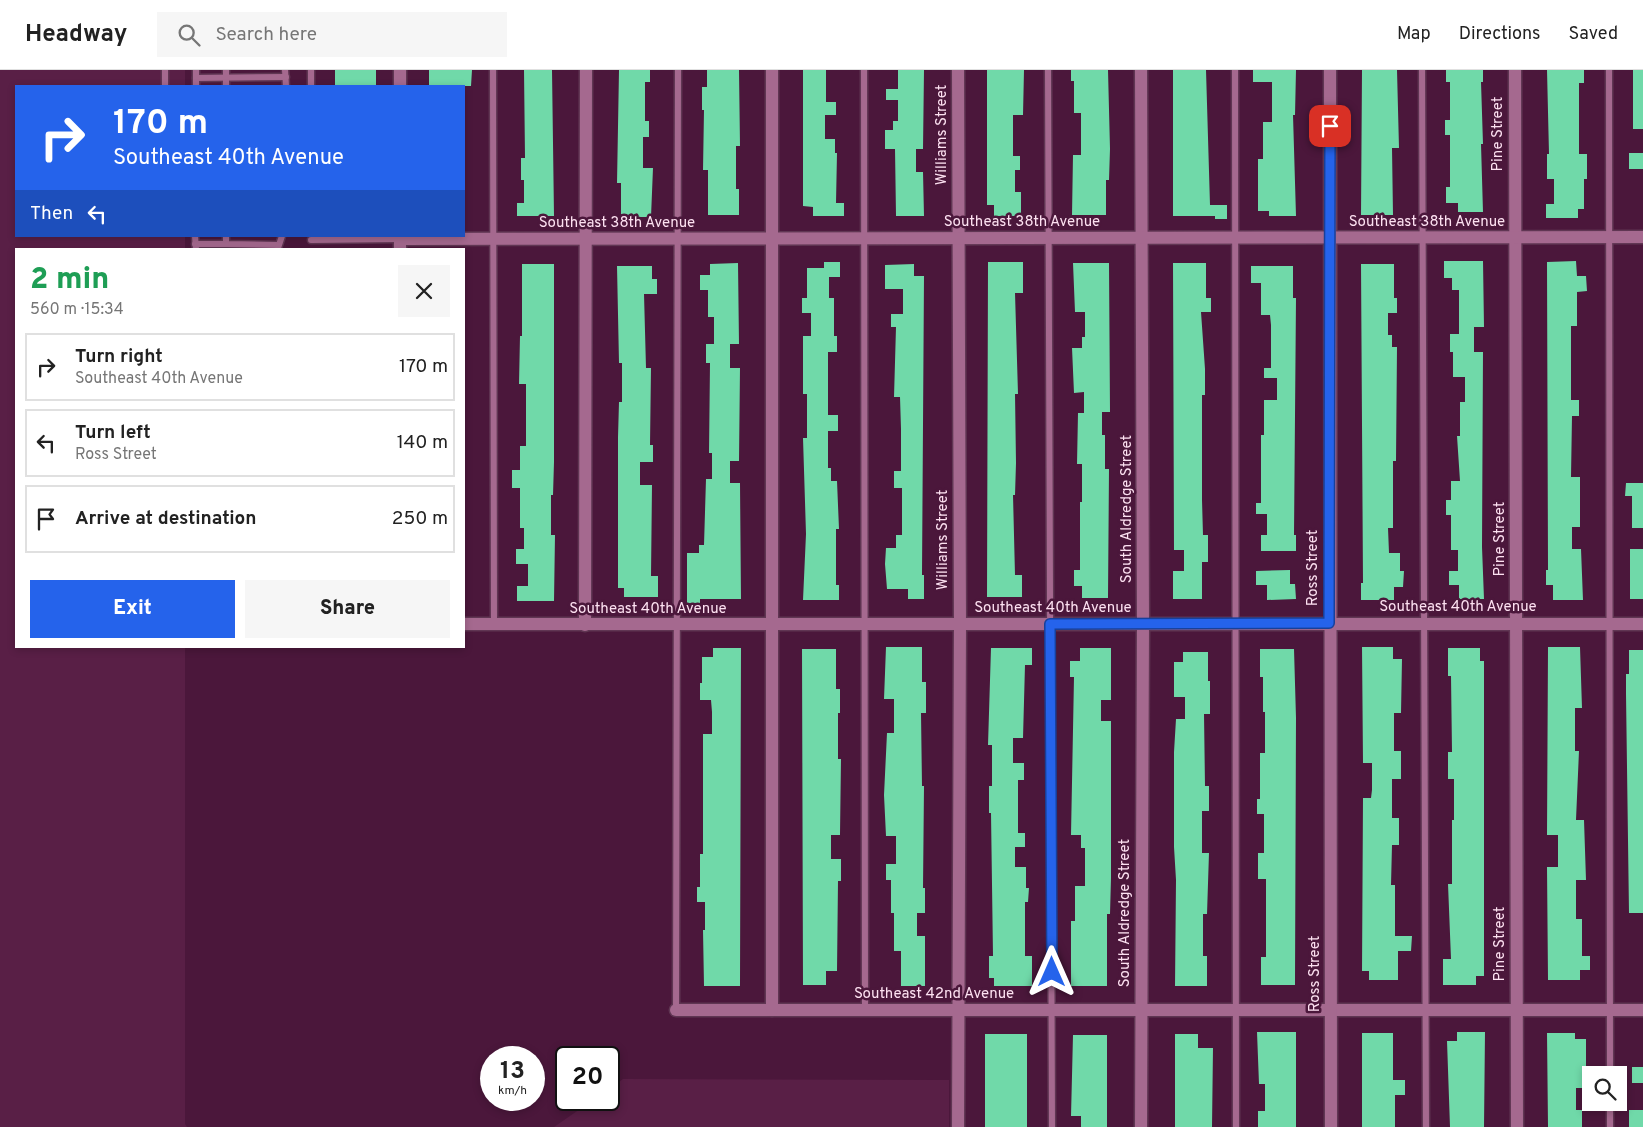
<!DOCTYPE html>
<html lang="en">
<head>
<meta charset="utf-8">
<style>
  body { margin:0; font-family:Overpass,sans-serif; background:#f6f6f6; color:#222; height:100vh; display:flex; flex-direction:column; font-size:19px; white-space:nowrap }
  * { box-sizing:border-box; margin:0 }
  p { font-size:16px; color:#767676 }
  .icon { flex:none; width:28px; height:28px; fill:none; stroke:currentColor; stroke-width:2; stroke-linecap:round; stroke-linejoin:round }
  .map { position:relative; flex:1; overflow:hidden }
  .side { position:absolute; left:15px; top:178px; width:450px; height:400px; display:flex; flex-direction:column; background:#fff; border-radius:0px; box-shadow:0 2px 8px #0003 }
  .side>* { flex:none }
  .top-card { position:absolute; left:15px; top:15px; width:450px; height:152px; border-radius:0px; box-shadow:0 2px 8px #0003; background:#2563eb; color:#fff; overflow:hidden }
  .controls { position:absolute; left:1582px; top:996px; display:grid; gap:10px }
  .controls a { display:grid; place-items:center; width:45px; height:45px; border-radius:0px; background:#fff; box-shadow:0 2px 8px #0003; font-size:25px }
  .speed { position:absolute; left:480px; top:976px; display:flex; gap:10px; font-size:25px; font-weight:700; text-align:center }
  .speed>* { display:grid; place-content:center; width:65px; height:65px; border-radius:50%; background:#fff; box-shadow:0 2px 8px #0003; line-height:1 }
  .speed small { font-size:12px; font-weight:400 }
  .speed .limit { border:2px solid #111; border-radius:8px; background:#fff; color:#111 }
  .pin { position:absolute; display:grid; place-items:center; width:42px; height:42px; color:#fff; margin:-21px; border-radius:10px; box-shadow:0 2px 8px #0006 }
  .me { position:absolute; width:55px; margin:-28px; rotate:0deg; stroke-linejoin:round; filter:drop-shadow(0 0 4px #0008) }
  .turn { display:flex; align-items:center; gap:18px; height:105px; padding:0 15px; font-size:22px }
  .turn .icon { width:65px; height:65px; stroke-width:2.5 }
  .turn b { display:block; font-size:35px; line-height:42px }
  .then { display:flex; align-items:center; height:48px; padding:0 15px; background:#0003; gap:10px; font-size:19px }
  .round { display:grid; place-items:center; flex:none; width:52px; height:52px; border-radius:0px; background:#f6f6f6 }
  .headline { display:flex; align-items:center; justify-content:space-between; height:85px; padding:0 15px }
  h1 { font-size:30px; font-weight:800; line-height:38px; color:#1e9e55 }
  .action { display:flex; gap:10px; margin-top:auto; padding:10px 15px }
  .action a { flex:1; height:58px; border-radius:0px; background:#2563eb; color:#fff; font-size:20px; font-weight:800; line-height:58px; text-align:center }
  .action a+a { background:#f6f6f6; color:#222 }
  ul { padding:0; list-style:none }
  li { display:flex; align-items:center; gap:15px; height:68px; margin:0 10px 8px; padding:0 5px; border:2px solid #e0e0e0; border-radius:0px }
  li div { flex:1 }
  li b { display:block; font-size:19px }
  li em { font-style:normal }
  header { display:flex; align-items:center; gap:30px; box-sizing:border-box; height:70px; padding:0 25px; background:#fff; border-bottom:1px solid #e0e0e0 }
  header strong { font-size:24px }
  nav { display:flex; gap:28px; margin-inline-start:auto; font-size:18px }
  .search { width:350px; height:45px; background:#f6f6f6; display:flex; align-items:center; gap:12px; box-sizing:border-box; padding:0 18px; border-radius:0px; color:#767676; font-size:19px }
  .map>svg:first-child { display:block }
</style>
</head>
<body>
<header>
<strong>Headway</strong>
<div class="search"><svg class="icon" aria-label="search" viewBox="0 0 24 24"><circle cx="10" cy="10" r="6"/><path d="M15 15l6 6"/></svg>Search here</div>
<nav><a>Map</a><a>Directions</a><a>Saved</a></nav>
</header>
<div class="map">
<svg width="1643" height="1057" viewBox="0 0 1643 1057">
  <rect width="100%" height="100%" fill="#4b173b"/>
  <!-- built -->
  <g fill="#591f46">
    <path d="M0 0H185V16H16V166H185V179H16V576H185V1054L187 1057H0Z"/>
    <path d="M623 1009 949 1010V1057H554L593 1030H609V1019Z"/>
  </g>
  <!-- building -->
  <g fill="#70d9a9">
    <rect x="335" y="0" width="41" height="16"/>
    <path d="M429 0H472L471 16H429Z"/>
    <path d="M524 0H552L554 146H517V133H524V110H521V88H525Z"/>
    <path d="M619 0H650V12H645V51H649V67H643V98H653L651 147H621V113H617Z"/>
    <path d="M707 0H739L740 76H736V119H739V145H708V100H703L704 40H702V17H707Z"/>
    <path d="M803 0H826V32H836V45H825V69H835V83H837L836 133H844V146H813V137L803 136Z"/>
    <path d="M898 0H924L923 79H916V102H923L924 146H896L895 79H885V60H893V51H898V30H886V19H898Z"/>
    <path d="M987 0H1024L1023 45H1013V86H1020V100H1015V122H1021V146H994V135H987Z"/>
    <path d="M1071 0H1108L1110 79 1109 110H1106V145H1072L1073 85H1081V43H1074V11H1071Z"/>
    <path d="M1173 0H1206L1210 135H1227V149H1215V146H1173Z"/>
    <path d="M1253 0H1296L1295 45H1293L1296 146H1269V141H1258V89H1263V52H1272V12H1253Z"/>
    <path d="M1362 0H1397L1399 78H1392L1393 145H1361Z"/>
    <path d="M1446 0H1483V12H1481L1483 74H1481L1483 142H1458V133H1446V117H1450V65H1445V50H1450V12H1446Z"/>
    <path d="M1547 0H1584V13H1579V84H1587V109H1584V139H1578V148H1546V134H1554V109H1547V84H1549Z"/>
    <rect x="1633" y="0" width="10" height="59"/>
    <rect x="1629" y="83" width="14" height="16"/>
    <path d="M1444 191H1483L1484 257H1474V282H1483L1482 477 1484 529H1459V515H1449V501H1458V480H1451V445H1446V430H1451V411H1460L1457 366H1460V332H1465V307H1453V282H1450V264H1459V220H1452V208H1444Z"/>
    <path d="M1576 191 1577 206H1586L1587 221 1577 222V256H1571V330H1579V346H1572L1571 407H1580V457H1572V479H1581L1583 530H1553V515H1546V500H1548L1547 192Z"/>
    <path d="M824 192H840V207H829V228H834V266H837V282H828V345H838V361H828V398H831V411H837L839 459H836V515H839V530H803L806 464 803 368H807V324H803V266H811V243H802V228H807V198H824Z"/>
    <path d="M988 192H1023V223H1015L1018 324H1015L1016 393 1015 425H1013L1015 505H1022V527H987Z"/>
    <path d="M738 193 739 274H730V298H740L739 391H730V413H740L741 529H700V533H687V483H699V475H704L706 409H712V383H709L710 293H706V274H714V247H708V220H700V205H710V194Z"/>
    <path d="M1073 193H1109L1110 342H1102V365H1105V399H1109L1108 528H1082V516H1074V500H1080V432H1082V394H1077L1078 343H1084V322L1074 323 1072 278H1082V267H1085V242H1075Z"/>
    <path d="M1173 193H1206V228H1211V242H1201L1205 299V325H1202V430L1203 465H1208V492H1202V529H1173V501H1184V480H1174Z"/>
    <path d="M522 194H554V392L553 425H551V465H555L554 531H517V516H528V494H516V479H524V458H520V418H512V400H520V376H526V314H519L520 266H522Z"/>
    <path d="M914 194V206H924L922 505H924V529H908V519H887L885 494 886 478H896V465H902V418H894V401H901V359L900 327H894L896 257H891V244H903V219H885V195Z"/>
    <path d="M1361 194H1394V228H1397V243H1388V265H1392V277H1397L1396 391H1393V458H1388L1389 483H1400V501H1404L1403 517H1394V530H1361V513H1363Z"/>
    <path d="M617 196H652V209H657V224H644L646 298H651L650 375H653V392H640V415H652L651 506H658V527H624V518H618V367L619 332H622V293H619Z"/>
    <path d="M1251 196H1293V228H1296L1294 465H1296V481H1261V465H1267V444H1256V433H1261V365H1264V330H1277V308H1264V298H1271V255L1270 245H1261V213H1251Z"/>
    <path d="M1626 413H1643V458H1632V426H1625Z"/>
    <rect x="1630" y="479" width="13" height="50"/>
    <path d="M1290 500V514H1295L1296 529 1267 530V515H1256V501Z"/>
    <path d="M886 577H922V612H926V643H921L922 716H924L923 818H925V843H917V866H925V916H901V881H894V843H891V810H886V794H896V766H886L884 725 887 663H894V629H884Z"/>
    <path d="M1362 577H1393V589H1402L1401 643H1394V681H1401V709H1392V748H1399V775H1392L1391 815H1395V866H1412L1411 881H1398V910H1369V901H1362L1363 728H1371L1372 720V693H1363Z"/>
    <path d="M1548 577H1580L1582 638H1575V681H1579L1576 750H1584L1586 810H1576V849H1582V886H1590V900H1580V910H1548L1547 797H1558V765H1547Z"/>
    <path d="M713 578H741L740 916H704L703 860H705V832H697V817H700V784H703V664H712V642L711 630H700V613H702V587H713Z"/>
    <path d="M991 578H1032V595H1025L1023 668H1013V693H1024V710H1018V763H1025V777H1015V797H1026V818H1029L1028 832H1025V886H1032V916H994V908H989V886H993L991 743H989V716H992V675H988Z"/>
    <path d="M1080 578H1111V630H1101V651H1111V808L1110 844H1107V916H1071V851H1075V816H1085V778H1081V765H1071L1074 607H1070V591H1080Z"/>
    <path d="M1448 578H1480V591H1484V906H1476V915H1443V889H1451L1448 814H1452V750H1454V709H1448V682H1452L1451 606H1448Z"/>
    <path d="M802 579H836V619H840V643H838V689H841L840 765H831V789H841V811H838L837 901H826V915H803Z"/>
    <path d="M1260 579H1294L1296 648 1295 915H1261V887H1266V809H1258V783H1264V744H1257V729H1260V683H1265V642H1263V607H1260Z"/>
    <path d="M1629 580H1643V843H1629L1626 624V604H1629Z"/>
    <path d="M1183 582H1208V611H1210V644H1204L1205 716H1209V741H1202V783H1209L1207 844H1203V886H1207V916H1175L1176 810 1174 777V682L1176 649H1185V627H1174V592H1183Z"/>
    <path d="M1257 962H1296V1057H1258V1041H1265V1014H1259Z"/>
    <path d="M1457 962H1485L1484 1057H1450L1447 971H1457Z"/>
    <path d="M1362 963H1393V1010H1405V1025H1395V1057H1362Z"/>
    <path d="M1547 963H1575V969H1586V1018H1576V1040H1582V1057H1548Z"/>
    <rect x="985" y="964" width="42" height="93"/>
    <path d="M1175 964H1198V978H1213L1212 1057H1175Z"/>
    <path d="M1073 965H1107V1057H1081V1046H1071Z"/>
    <rect x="1632" y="997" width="11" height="16"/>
    <rect x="1629" y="1040" width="14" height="17"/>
  </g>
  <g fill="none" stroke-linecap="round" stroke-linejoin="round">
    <defs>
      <g id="service">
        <path d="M165 0V16"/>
        <path d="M285 0 286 16"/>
        <path d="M311 0V16"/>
        <path d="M493 0 494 554"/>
        <path d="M864 0 865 940"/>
        <path d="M1048 0 1052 1057"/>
        <path d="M1235 0 1236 1057"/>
        <path d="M1422 0 1426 1057"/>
        <path d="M1609 0 1610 1005"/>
        <path d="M196 8 286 7"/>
        <path d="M196 16V0"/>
        <path d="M226 16V0"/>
        <path d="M195 166 196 179"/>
        <path d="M226 166V174L278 175"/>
        <path d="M311 170 400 169"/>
        <path d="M195 174H226"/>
        <path d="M278 178 282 166"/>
        <path d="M676 940 678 0"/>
        <path d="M1610 1057V1032"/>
      </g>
      <g id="minor">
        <path d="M958 0 960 554 958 1057"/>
        <path d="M1141 0 1143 554 1141 1057"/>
        <path d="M1515 0 1517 1057"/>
        <path d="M400 169 1643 167"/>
        <path d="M585 555 586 0"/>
        <path d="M676 940H1643"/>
        <path d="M772 940V0"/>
      </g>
      <g id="tertiary">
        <path d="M400 0V16"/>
        <path d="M1330 0 1331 1057"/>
        <path d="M400 166V179"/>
        <path d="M464 554H1643"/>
      </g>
    </defs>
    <!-- service casing -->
    <use href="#service" stroke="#603653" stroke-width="9"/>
    <!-- minor casing -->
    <use href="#minor" stroke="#603653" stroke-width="15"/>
    <!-- tertiary casing -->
    <use href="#tertiary" stroke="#603653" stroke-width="15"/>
    <!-- service -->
    <use href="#service" stroke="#a5698f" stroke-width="6"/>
    <!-- minor -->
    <use href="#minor" stroke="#a5698f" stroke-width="12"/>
    <!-- tertiary -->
    <use href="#tertiary" stroke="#a5698f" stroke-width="12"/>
  </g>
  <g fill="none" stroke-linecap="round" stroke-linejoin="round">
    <defs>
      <path id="route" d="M1052 902 1050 554 1329 553 1330 56"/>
    </defs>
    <!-- route casing -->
    <use href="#route" stroke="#184099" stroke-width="12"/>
    <!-- route -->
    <use href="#route" stroke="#2563eb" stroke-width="9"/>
  </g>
  <g text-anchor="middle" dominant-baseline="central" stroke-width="5" stroke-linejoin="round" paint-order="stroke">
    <!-- street labels -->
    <g font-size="15" fill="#fde1f1" stroke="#4b173b">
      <text transform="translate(1498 64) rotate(-90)">Pine Street</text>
      <text transform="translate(942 65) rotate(-90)">Williams Street</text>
      <text x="1022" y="152">Southeast 38th Avenue</text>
      <text x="1427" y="152">Southeast 38th Avenue</text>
      <text x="617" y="153">Southeast 38th Avenue</text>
      <text transform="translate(1127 439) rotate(-90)">South Aldredge Street</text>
      <text transform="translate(1500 469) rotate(-90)">Pine Street</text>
      <text transform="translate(943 470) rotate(-90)">Williams Street</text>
      <text transform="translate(1313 498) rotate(-90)">Ross Street</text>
      <text x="1458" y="537">Southeast 40th Avenue</text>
      <text x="1053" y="538">Southeast 40th Avenue</text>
      <text x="648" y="539">Southeast 40th Avenue</text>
      <text transform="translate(1125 843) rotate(-90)">South Aldredge Street</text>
      <text transform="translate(1500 874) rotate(-90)">Pine Street</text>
      <text transform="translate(1315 904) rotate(-90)">Ross Street</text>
      <text x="934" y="924">Southeast 42nd Avenue</text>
    </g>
  </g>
</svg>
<div class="controls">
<a><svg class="icon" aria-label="search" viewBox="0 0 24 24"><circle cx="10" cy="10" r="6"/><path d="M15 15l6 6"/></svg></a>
</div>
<div class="speed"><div>13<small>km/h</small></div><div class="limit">20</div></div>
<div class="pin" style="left:1330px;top:56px;background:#d93025"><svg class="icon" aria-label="arrive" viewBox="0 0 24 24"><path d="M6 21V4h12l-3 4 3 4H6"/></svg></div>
<svg class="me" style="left:1052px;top:902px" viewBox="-20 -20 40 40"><path d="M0-17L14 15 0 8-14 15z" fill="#2563eb" stroke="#fff" stroke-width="4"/></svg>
<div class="top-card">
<div class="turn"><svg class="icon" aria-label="right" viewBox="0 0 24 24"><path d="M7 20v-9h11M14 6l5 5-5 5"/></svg><div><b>170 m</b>Southeast 40th Avenue</div></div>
<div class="then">Then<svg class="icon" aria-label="left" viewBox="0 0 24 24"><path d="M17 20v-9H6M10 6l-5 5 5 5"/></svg></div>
</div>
<section class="side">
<div class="headline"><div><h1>2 min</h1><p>560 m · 15:34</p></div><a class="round"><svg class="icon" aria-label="close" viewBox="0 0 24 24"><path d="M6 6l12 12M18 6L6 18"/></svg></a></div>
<ul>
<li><svg class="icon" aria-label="right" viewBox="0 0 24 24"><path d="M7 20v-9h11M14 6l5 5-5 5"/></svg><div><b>Turn right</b><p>Southeast 40th Avenue</p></div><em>170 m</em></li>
<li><svg class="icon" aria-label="left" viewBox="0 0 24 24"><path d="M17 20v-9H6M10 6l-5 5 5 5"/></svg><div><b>Turn left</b><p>Ross Street</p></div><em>140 m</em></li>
<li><svg class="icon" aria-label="arrive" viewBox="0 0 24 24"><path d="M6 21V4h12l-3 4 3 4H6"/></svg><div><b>Arrive at destination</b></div><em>250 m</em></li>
</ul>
<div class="action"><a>Exit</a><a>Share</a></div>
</section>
</div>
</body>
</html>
